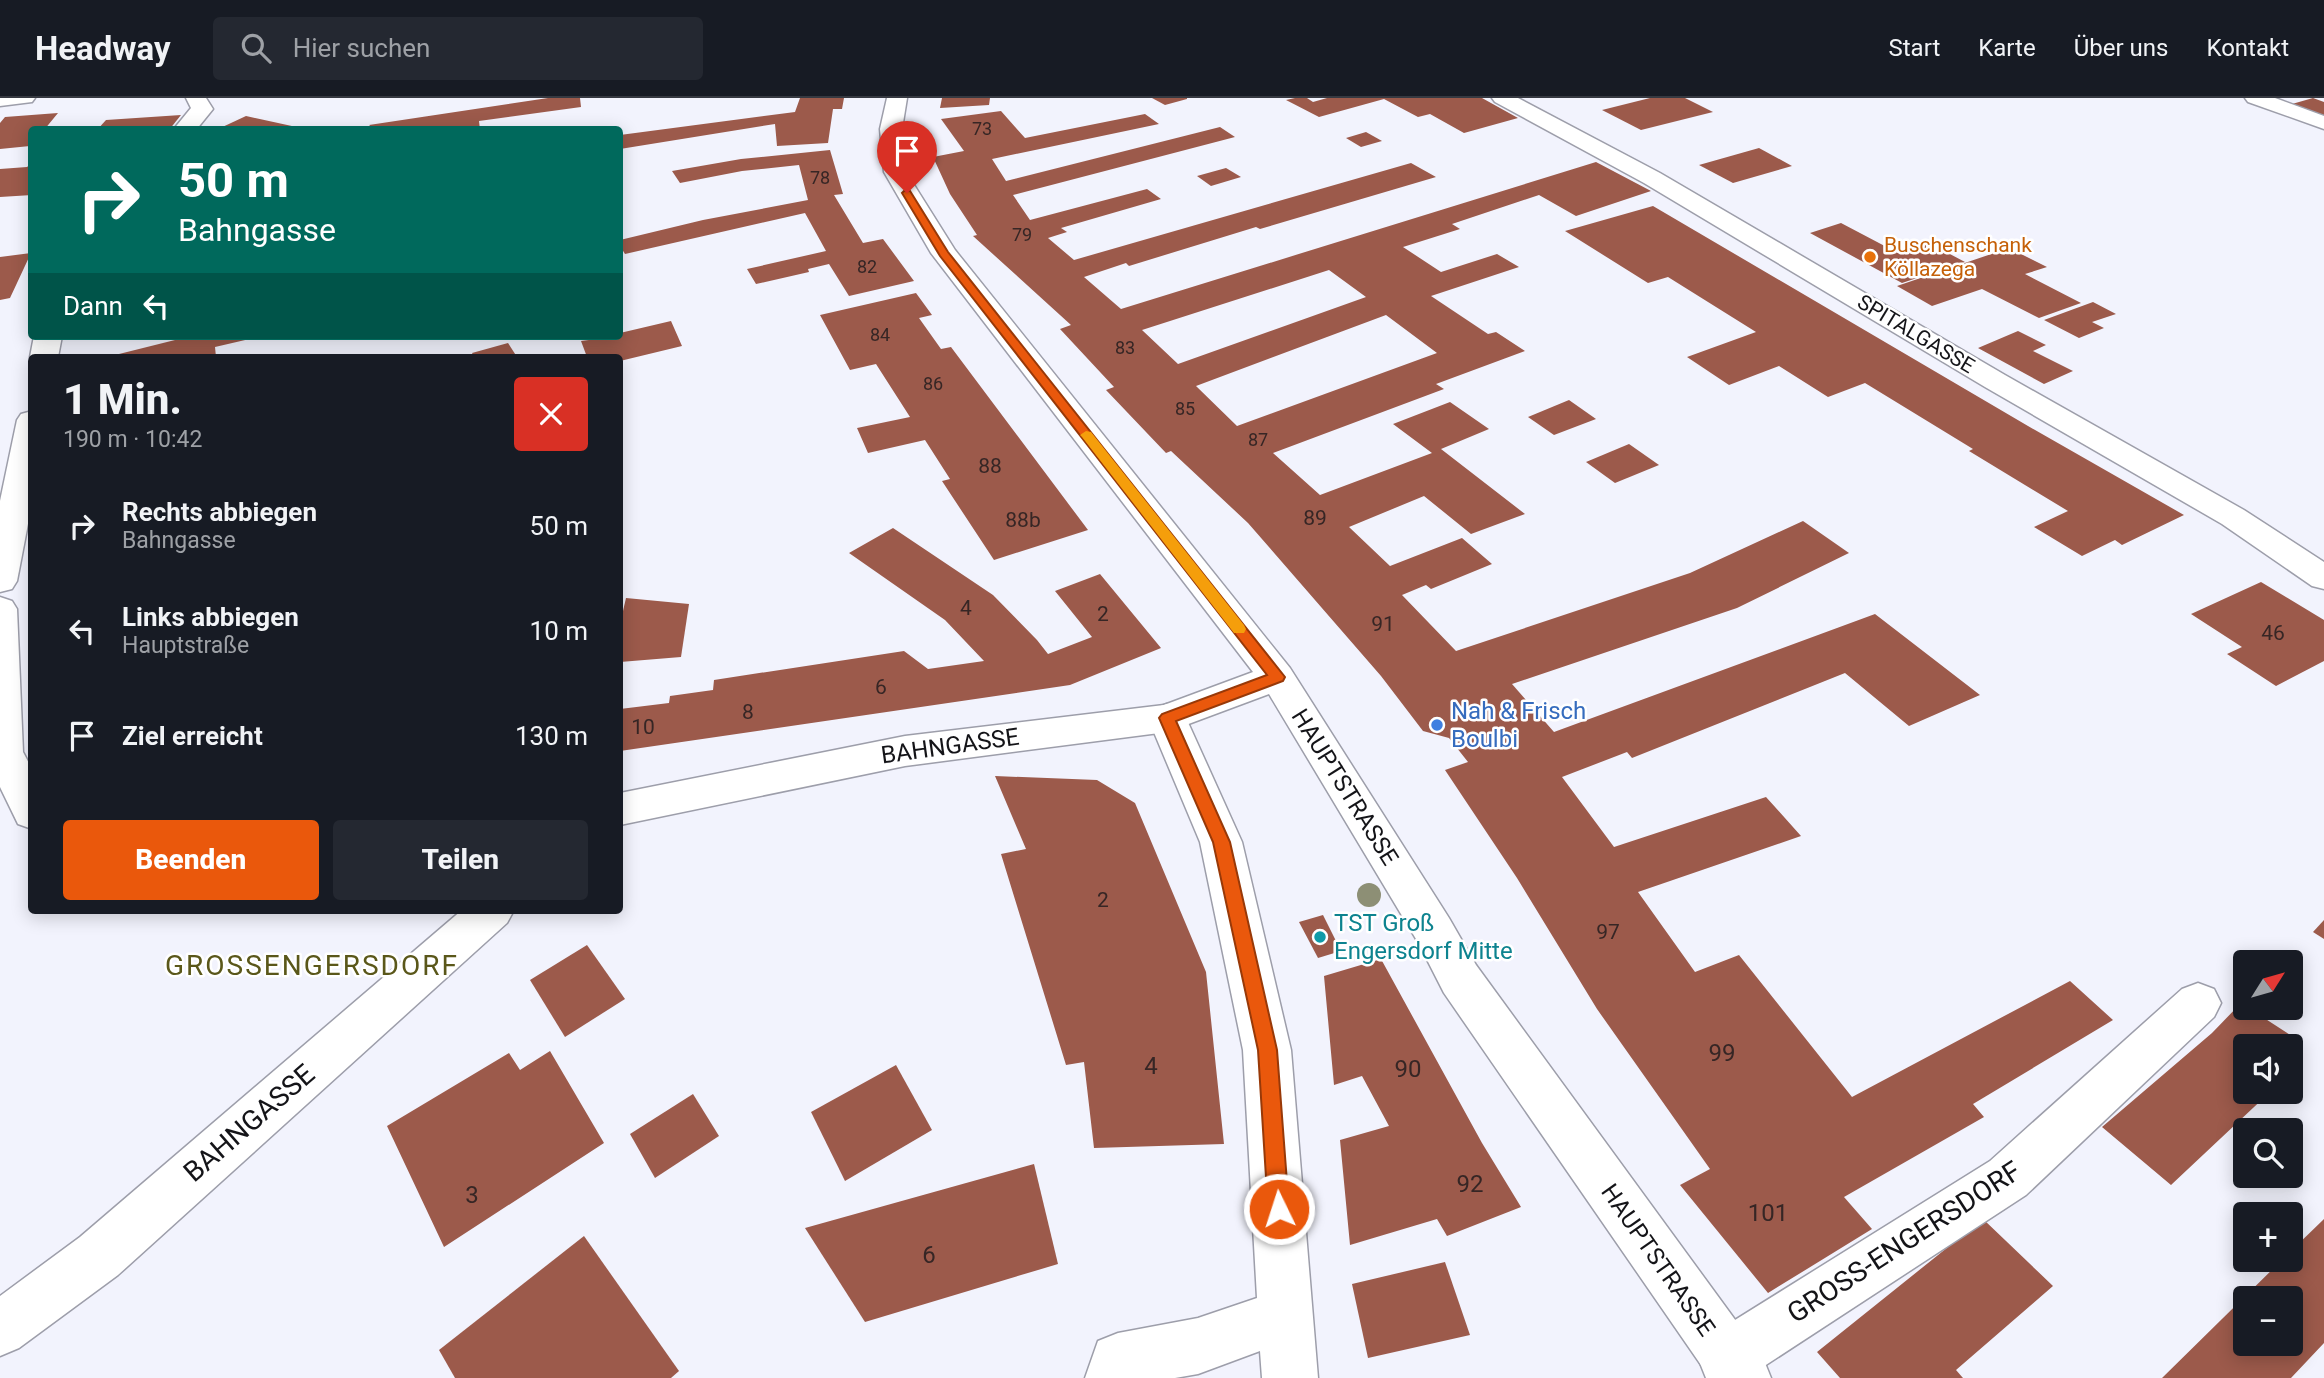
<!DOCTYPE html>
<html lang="de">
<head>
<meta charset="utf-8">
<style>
  body { margin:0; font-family:Roboto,sans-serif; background:#242831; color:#f1f3f6; height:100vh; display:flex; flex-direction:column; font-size:26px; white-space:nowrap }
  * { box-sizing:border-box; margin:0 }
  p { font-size:23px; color:#9ea1a6 }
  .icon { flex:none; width:38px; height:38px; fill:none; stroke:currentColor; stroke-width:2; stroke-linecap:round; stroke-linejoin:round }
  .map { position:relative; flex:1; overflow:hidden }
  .side { position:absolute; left:28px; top:256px; width:595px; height:560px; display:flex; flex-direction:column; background:#171b24; border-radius:7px; box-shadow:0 4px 18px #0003 }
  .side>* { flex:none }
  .hud { position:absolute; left:28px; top:28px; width:595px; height:214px; border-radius:7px; box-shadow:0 4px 18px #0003; background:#00695c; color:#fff; overflow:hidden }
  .needle { width:46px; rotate:53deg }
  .buttons { position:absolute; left:2233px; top:852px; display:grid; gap:14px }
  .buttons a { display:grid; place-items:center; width:70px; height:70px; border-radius:7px; background:#171b24; box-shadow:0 4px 18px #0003; font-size:35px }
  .pin { position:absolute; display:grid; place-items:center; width:60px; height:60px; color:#fff; margin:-72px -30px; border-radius:50% 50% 50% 0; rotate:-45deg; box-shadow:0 0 7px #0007 }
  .pin .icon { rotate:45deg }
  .me { position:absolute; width:77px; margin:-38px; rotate:356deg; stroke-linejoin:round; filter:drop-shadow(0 0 5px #0008) }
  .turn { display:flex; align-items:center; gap:24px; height:147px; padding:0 35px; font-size:32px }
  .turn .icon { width:91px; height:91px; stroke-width:2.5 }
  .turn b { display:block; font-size:49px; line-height:60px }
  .then { display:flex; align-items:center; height:66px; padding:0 35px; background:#0003; gap:14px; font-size:26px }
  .round { display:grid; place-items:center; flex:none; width:74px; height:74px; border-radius:7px; background:#242831 }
  .overview { display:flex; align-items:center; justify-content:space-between; height:119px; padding:0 35px }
  h1 { font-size:42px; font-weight:800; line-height:52px }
  .primary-button { display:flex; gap:14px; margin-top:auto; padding:14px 35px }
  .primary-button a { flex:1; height:80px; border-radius:7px; background:#ea580c; color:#fff; font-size:28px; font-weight:800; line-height:80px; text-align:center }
  .primary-button a+a { background:#242831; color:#f1f3f6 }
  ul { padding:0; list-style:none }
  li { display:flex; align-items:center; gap:21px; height:105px; padding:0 35px }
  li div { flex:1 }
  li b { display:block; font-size:26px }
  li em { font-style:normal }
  header { display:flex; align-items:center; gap:42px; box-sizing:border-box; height:98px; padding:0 35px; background:#171b24; border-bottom:2px solid #363941 }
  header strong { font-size:33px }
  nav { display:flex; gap:38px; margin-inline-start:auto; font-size:24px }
  .search { width:490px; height:63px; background:#242831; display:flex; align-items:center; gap:18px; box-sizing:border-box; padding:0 24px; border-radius:7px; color:#9ea1a6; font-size:26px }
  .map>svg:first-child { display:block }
</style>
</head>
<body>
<header>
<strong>Headway</strong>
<div class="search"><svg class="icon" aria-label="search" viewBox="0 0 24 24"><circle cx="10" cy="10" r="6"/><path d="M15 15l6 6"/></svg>Hier suchen</div>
<nav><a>Start</a><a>Karte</a><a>Über uns</a><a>Kontakt</a></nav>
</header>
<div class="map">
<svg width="2324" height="1280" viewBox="0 0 2324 1280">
  <rect width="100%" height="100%" fill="#f2f3fd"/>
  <!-- building -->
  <g fill="#9c5a4b" fill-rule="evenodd">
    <path d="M548 0H580L581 9 479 23 480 32H375L369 27Z"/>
    <path d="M800 0H844L842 11H833L828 45 777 48 775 26 620 51V37L795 14Z"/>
    <path d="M942 0H990L989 7 940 10Z"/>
    <path d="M1152 0H1187V1L1165 7Z"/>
    <path d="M1295 0H1307L1313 4 1327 0H1482L1518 20 1464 35 1430 16 1418 19 1384 1 1319 19 1286 2Z"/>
    <path d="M1650 0H1685L1713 14 1641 32 1602 12Z"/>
    <path d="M2313 0 2324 4V18L2292 6Z"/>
    <path d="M1001 13 1025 40 1145 16 1159 26 992 61 1006 83 1220 29 1235 39 1013 97 1030 122 1147 91 1161 101 1061 130 1067 134 1048 140 1074 162 1411 65 1436 79 1260 131 1256 129 1129 168 1126 165 1084 179 1121 211 1596 64 1651 93 1576 118 1539 97 1452 126 1460 131 1403 149 1441 174 1497 156 1519 169 1431 198 1488 236 1496 234 1525 253 1436 286 1444 291 1273 355 1320 397 1432 355 1393 326 1450 304 1489 331 1441 351 1525 416 1471 436 1424 398 1349 429 1390 468 1462 440 1492 466 1431 491 1426 487 1402 497 1456 553 1690 475 1803 423 1849 455 1737 510 1512 586 1554 634 1875 516 1980 597 1909 628 1845 575 1632 660 1627 654 1562 679 1614 749 1766 699 1801 738 1638 794 1695 874 1739 857 1852 999 2070 883 2113 922 1973 1006 1984 1019 1844 1099 1872 1131 1768 1195 1680 1087 1710 1071 1597 911 1517 780 1445 672 1468 664 1449 640 1423 633 1381 578 1248 425 1171 353 1166 355 1106 292 1114 289 1060 231 1071 227 973 138 977 137 950 96 933 59 964 53 941 21ZM1329 172 1366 199 1178 266 1142 232ZM1386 217 1437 255 1237 328 1196 288Z"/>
    <path d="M58 15 44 32H32L30 48 0 51V25L5 19Z"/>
    <path d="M181 17 169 32H97L106 22Z"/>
    <path d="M246 18 301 30 300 32H216Z"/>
    <path d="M1366 34 1382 43 1361 49 1346 40Z"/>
    <path d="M1759 50 1792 68 1733 85 1699 67Z"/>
    <path d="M830 52 843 96 834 97 863 145 883 141 914 183 849 198 829 166 808 171 809 174 756 186 747 171 826 153 805 115 625 156 620 148V142L703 122 808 102 799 67 742 73 680 85 672 73 741 61Z"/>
    <path d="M32 65V97L0 99V71L27 69Z"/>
    <path d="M1226 70 1241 79 1211 88 1197 78Z"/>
    <path d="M1653 108 2028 328 2184 417 2122 447 2115 442 2082 458 2034 429 2068 413 1969 353 1973 351 1865 285 1828 299 1779 268 1729 287 1687 259 1756 234 1668 179 1648 185 1565 133Z"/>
    <path d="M1841 125 1898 155 1929 145 1965 164 1902 185 1810 135Z"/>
    <path d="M2009 150 2047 169 2025 176 2081 205 2039 220 1982 191 1932 208 1897 188Z"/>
    <path d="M31 155 10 200 0 202V159Z"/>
    <path d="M916 195 932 217 919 220 941 251 951 249 1088 432 994 462 942 383 950 381 925 342 868 355 857 330 910 319 876 266 850 272 820 217Z"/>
    <path d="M2093 204 2116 216 2092 224 2104 230 2079 240 2044 222Z"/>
    <path d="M671 223 682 248 620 263V259H587L581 243 620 238V235Z"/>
    <path d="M2018 233 2046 247 2033 253 2073 273 2044 286 1978 250Z"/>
    <path d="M191 238 258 239 215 249 216 259H107Z"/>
    <path d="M508 245 517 259H474L472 255Z"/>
    <path d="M1569 302 1596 321 1554 337 1528 319Z"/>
    <path d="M1629 346 1659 367 1615 385 1586 364Z"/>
    <path d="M893 430 993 497 1037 542 1048 556 1092 539 1055 493 1100 476 1161 550 1070 587 620 653V611L669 605 670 598 713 592 714 582 904 553 928 571 984 563 945 522 849 455Z"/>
    <path d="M2261 484 2324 522V563L2276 588 2227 556 2242 549 2191 516Z"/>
    <path d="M626 500 689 506 681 559 620 564V526Z"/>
    <path d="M995 678 1097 682 1135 705 1206 874 1224 1046 1094 1050 1084 964 1066 967 1001 756 1026 751Z"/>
    <path d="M1323 817 1341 853 1318 860 1299 824Z"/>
    <path d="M2324 822V841L2313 834Z"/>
    <path d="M587 847 625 901 565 939 530 882Z"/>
    <path d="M1381 861 1482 1045 1521 1109 1447 1138 1437 1121 1350 1147 1340 1042 1389 1028 1362 978 1334 987 1324 878Z"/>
    <path d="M2241 905 2301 944 2291 965V948H2245V994H2270L2171 1087 2102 1029 2212 935Z"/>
    <path d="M550 953 604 1045 444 1149 387 1028 509 955 520 972Z"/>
    <path d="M896 967 932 1032 845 1083 811 1014Z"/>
    <path d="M693 996 719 1038 655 1080 630 1036Z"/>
    <path d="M1034 1066 1058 1166 865 1224 805 1130Z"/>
    <path d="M1983 1121 2053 1188 1956 1272 1963 1280H1840L1817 1254Z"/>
    <path d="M2324 1121V1245L2291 1280H2162L2282 1162H2291V1153ZM2245 1200H2291V1246H2245Z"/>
    <path d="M584 1138 679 1273 671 1280H455L439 1252Z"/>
    <path d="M1445 1164 1470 1237 1368 1260 1352 1186Z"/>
  </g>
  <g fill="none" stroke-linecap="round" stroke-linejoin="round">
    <defs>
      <g id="street">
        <path d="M0 0H35L32 4 0 8Z"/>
        <path d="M186 0H206L213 11 196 32H173L191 10Z"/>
        <path d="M1492 0H1518L1660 75 2005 277 2244 412 2324 464V491L2312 488 2222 426 1985 289 1644 85 1495 4Z"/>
        <path d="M2245 0H2275L2324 18V31L2248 4Z"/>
        <path d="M34 238H62L58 259H32V261L30 259Z"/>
        <path d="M32 313V405L17 483 12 491 0 494V403L17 322 21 316Z"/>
        <path d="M0 499 12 503 17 511 23 654 32 671V731L18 726 0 689Z"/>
        <path d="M1167 606 1180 610 1186 620 1242 744 1291 952 1318 1280H1262L1260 1253 1198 1276 1175 1280H1085L1098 1243 1118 1235 1198 1220 1257 1200 1243 952 1200 744 1148 620 1154 610Z"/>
        <path d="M2198 885 2214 891 2221 905 2214 919 2026 1097 1746 1280H1706L1698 1260 1706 1240 1990 1063 2182 891Z"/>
      </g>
      <g id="secondary">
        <path d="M887 0H907L902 31 906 74 955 152 1290 570 1449 820 1476 867 1763 1260 1771 1280H1710L1444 895 1419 846 1269 596 1167 634 905 668 620 727V695L905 638 1164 607 1253 574 931 155 884 74 880 31Z"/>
        <path d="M462 812H514L507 825 118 1177 19 1250 0 1258V1198L80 1139Z"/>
      </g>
    </defs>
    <!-- street casing -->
    <use href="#street" stroke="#9d9eaa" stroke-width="3"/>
    <!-- secondary casing -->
    <use href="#secondary" stroke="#9d9eaa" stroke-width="3"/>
    <!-- street -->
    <use href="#street" fill="#fff" fill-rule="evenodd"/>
    <!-- secondary -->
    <use href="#secondary" fill="#fff" fill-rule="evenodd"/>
  </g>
  <!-- trees -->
  <circle fill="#8d8f75" cx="1369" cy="797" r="12"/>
  <!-- route -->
  <path fill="#ea580c" stroke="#983908" stroke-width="2" d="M904 93H910L948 154 1285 579 1283 583 1176 623 1230 744 1277 952 1289 1111 1286 1118 1279 1121 1271 1118 1268 1111 1258 952 1213 744 1159 620 1162 616 1267 577 940 158 902 95Z"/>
  <!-- slow -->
  <path fill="#f59e0b" d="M1086 333 1091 334 1244 527 1246 531 1244 535H1234L1082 339 1080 337Z"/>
  <!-- markers -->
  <circle fill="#e8710a" stroke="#fff" stroke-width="2.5" cx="1870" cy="159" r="7"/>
  <circle fill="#3f7fe0" stroke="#fff" stroke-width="2.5" cx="1437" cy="627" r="7"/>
  <circle fill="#0f9aa8" stroke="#fff" stroke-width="2.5" cx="1320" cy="839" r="7"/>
  <g text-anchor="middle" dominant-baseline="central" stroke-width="5" stroke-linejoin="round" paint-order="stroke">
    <!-- far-number labels -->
    <g font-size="18" fill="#362625">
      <text x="982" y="30">73</text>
      <text x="820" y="79">78</text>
      <text x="1022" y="136">79</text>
      <text x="867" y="168">82</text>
      <text x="880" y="236">84</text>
      <text x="1125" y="249">83</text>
      <text x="933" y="285">86</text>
      <text x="1185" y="310">85</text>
      <text x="1258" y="341">87</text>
    </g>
    <!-- far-food labels -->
    <g font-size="21" fill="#c56008" stroke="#fff" text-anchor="start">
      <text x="1884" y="147">Buschenschank<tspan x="1884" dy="24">Köllazega</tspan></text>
    </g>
    <!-- far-street labels -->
    <g font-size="21" fill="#141418" stroke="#fff">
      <text transform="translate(1916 236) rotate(31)">SPITALGASSE</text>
    </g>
    <!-- number labels -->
    <g font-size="21" fill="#362625">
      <text x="990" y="368">88</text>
      <text x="1315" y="420">89</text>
      <text x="1023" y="422">88b</text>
      <text x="966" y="510">4</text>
      <text x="1103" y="516">2</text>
      <text x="1383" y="526">91</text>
      <text x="2273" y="535">46</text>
      <text x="881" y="589">6</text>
      <text x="748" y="614">8</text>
      <text x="643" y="629">10</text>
      <text x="1103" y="802">2</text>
      <text x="1608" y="834">97</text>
    </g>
    <!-- shop labels -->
    <g font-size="24" fill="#366cbe" stroke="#fff" text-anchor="start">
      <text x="1451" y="613">Nah &amp; Frisch<tspan x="1451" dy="28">Boulbi</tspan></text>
    </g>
    <!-- street labels -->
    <g font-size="24" fill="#141418" stroke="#fff">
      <text transform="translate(950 648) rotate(-8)">BAHNGASSE</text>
      <text transform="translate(1345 689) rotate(58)">HAUPTSTRASSE</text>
      <text transform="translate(1658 1162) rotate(55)">HAUPTSTRASSE</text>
    </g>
    <!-- culture labels -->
    <g font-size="24" fill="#0d838f" stroke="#fff" text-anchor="start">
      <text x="1334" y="825">TST Groß<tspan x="1334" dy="28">Engersdorf Mitte</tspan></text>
    </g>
    <!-- near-number labels -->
    <g font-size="24" fill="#362625">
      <text x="1722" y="955">99</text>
      <text x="1151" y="968">4</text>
      <text x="1408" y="971">90</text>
      <text x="1470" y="1086">92</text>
      <text x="472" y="1097">3</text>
      <text x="1768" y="1115">101</text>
      <text x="929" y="1157">6</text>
    </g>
    <!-- quarter labels -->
    <g font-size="28" letter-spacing="2" fill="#5a571a" stroke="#fff">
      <text x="312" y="867">GROSSENGERSDORF</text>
    </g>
    <!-- near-street labels -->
    <g font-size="28" fill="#141418" stroke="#fff">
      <text transform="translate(249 1025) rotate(-41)">BAHNGASSE</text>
      <text transform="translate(1904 1144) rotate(-33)">GROSS-ENGERSDORF</text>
    </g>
  </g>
</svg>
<div class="buttons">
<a><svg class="needle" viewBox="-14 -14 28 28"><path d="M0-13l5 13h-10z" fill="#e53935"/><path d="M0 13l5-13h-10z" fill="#9ea1a6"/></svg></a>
<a><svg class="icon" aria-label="sound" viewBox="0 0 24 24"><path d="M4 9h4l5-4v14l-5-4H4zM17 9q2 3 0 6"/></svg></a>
<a><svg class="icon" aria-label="search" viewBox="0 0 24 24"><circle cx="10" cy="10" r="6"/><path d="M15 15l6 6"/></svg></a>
<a>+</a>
<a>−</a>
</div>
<div class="pin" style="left:907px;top:95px;background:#d93025"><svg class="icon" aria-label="arrive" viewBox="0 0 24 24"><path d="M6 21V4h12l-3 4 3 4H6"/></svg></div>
<svg class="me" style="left:1279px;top:1111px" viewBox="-20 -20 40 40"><circle r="17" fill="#ea580c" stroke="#fff" stroke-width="3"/><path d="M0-11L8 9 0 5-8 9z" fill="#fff"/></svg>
<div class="hud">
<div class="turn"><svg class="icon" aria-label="right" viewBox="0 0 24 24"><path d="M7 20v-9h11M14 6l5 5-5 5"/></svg><div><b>50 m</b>Bahngasse</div></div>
<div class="then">Dann<svg class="icon" aria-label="left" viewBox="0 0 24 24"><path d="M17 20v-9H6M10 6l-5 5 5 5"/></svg></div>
</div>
<section class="side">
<div class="overview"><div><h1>1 Min.</h1><p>190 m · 10:42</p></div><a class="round" style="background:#d93025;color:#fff"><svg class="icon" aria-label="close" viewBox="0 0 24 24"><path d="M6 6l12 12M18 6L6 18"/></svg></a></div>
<ul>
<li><svg class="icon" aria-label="right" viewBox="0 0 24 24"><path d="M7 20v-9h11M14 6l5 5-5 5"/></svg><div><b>Rechts abbiegen</b><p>Bahngasse</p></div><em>50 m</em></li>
<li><svg class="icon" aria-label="left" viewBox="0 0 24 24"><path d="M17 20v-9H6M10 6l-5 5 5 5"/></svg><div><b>Links abbiegen</b><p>Hauptstraße</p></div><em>10 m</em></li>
<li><svg class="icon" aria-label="arrive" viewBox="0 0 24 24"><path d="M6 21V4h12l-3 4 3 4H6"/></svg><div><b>Ziel erreicht</b></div><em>130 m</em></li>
</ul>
<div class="primary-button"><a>Beenden</a><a>Teilen</a></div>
</section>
</div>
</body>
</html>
